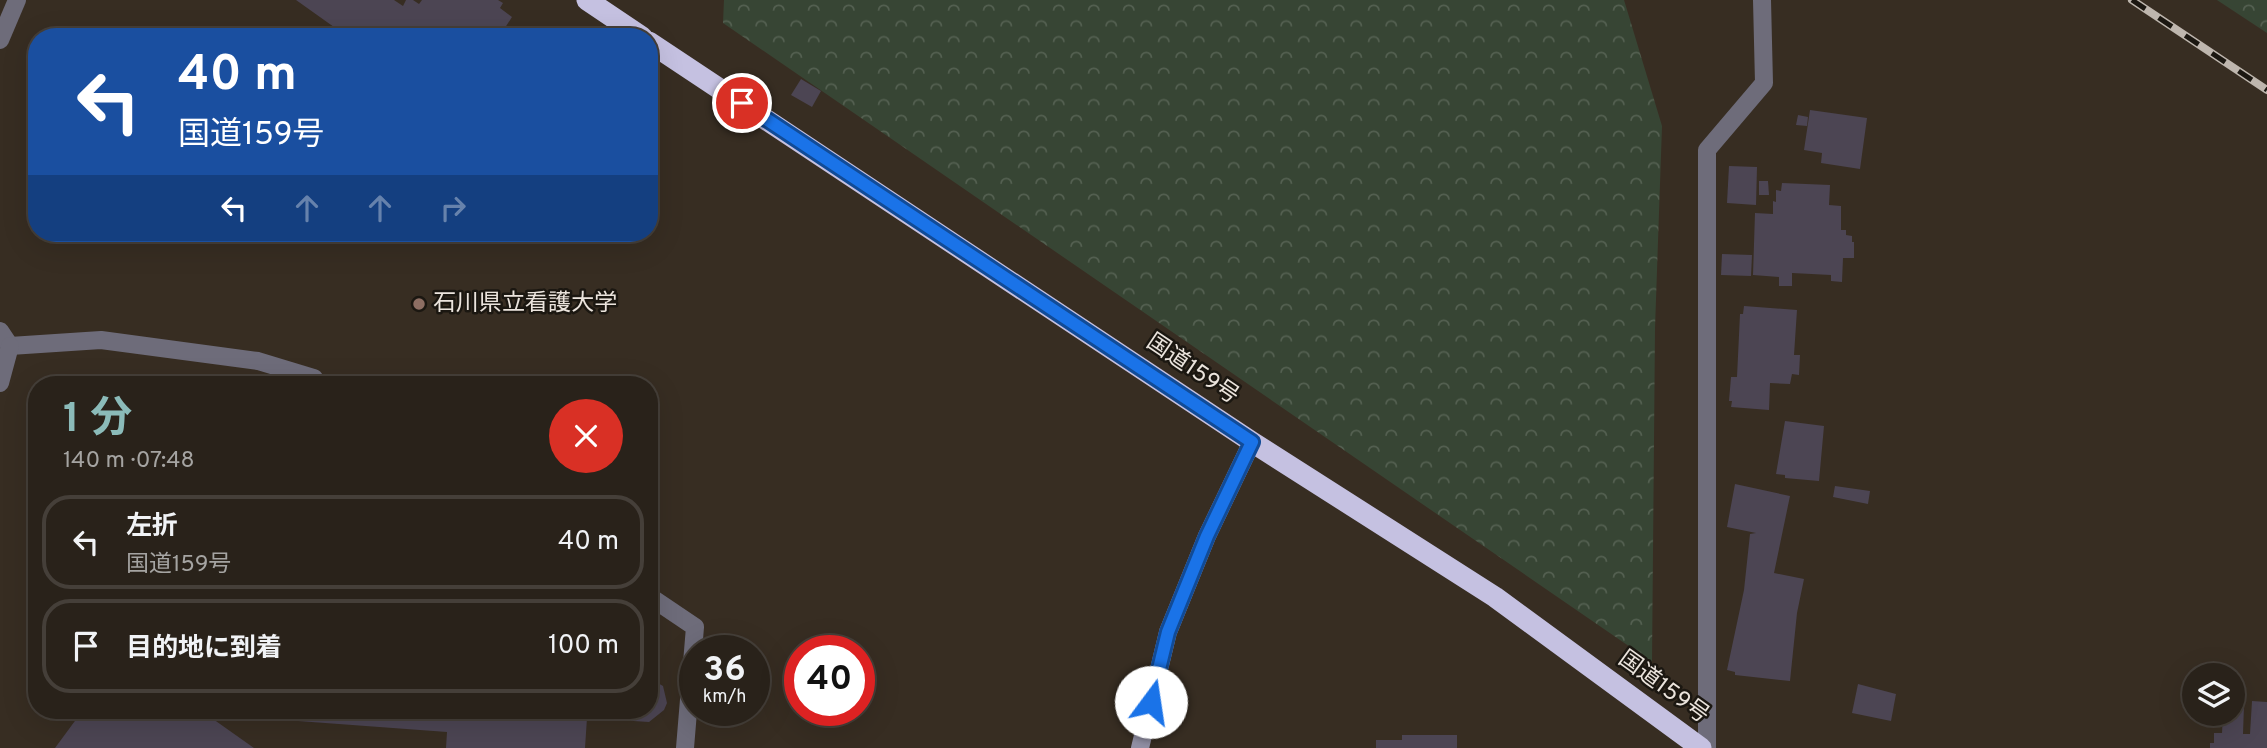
<!DOCTYPE html>
<html lang="ja">
<head>
<meta charset="utf-8">
<style>
  body { margin:0; font-family:Overpass,"Noto Sans JP",sans-serif; background:#312a23; color:#f1f3f6; height:100vh; display:flex; flex-direction:column; font-size:26px; white-space:nowrap }
  * { box-sizing:border-box; margin:0 }
  p { font-size:23px; color:#a5a4a2 }
  .icon { flex:none; width:38px; height:38px; fill:none; stroke:currentColor; stroke-width:2; stroke-linecap:round; stroke-linejoin:round }
  .map { position:relative; flex:1; overflow:hidden }
  .panel { position:absolute; left:28px; top:376px; width:630px; height:343px; display:flex; flex-direction:column; background:#29221a; border-radius:28px; box-shadow:0 7px 28px #0002,0 0 0 2px #453f39 }
  .panel>* { flex:none }
  .top-card { position:absolute; left:28px; top:28px; width:630px; height:214px; border-radius:28px; box-shadow:0 7px 28px #0002,0 0 0 2px #453f39; background:#1a4fa0; color:#fff; overflow:hidden }
  .fabs { position:absolute; left:2182px; top:663px; display:grid; gap:14px }
  .fabs a { display:grid; place-items:center; width:63px; height:63px; border-radius:50%; background:#29221a; box-shadow:0 7px 28px #0002,0 0 0 2px #453f39; font-size:35px }
  .speed { position:absolute; left:679px; top:635px; display:flex; gap:14px; font-size:35px; font-weight:700; text-align:center }
  .speed>* { display:grid; place-content:center; width:91px; height:91px; border-radius:50%; background:#29221a; box-shadow:0 7px 28px #0002,0 0 0 2px #453f39; line-height:1 }
  .speed small { font-size:18px; font-weight:400 }
  .speed .limit { border:10px solid #d22; background:#fff; color:#111 }
  .pin { position:absolute; display:grid; place-items:center; width:60px; height:60px; color:#fff; margin:-30px; border:4px solid #fff; border-radius:50%; box-shadow:0 2px 7px #0007 }
  .me { position:absolute; width:77px; margin:-38px; rotate:14deg; stroke-linejoin:round; filter:drop-shadow(0 0 5px #0008) }
  .turn { display:flex; align-items:center; gap:24px; height:147px; padding:0 35px; font-size:32px }
  .turn .icon { width:91px; height:91px; stroke-width:2.5 }
  .turn b { display:block; font-size:49px; line-height:60px }
  .lanes { display:flex; align-items:center; height:66px; padding:0 35px; background:#0003; justify-content:center; gap:35px; direction:ltr }
  .lanes .off { opacity:.35 }
  .round { display:grid; place-items:center; flex:none; width:74px; height:74px; border-radius:37px; background:#312a23 }
  .summary { display:flex; align-items:center; justify-content:space-between; height:119px; padding:0 35px }
  h1 { font-size:42px; font-weight:700; line-height:52px; color:#8bbbb9 }
  ul { padding:0; list-style:none }
  li { display:flex; align-items:center; gap:21px; height:94px; margin:0 14px 10px; padding:0 21px; border:4px solid #453f39; border-radius:28px }
  li div { flex:1 }
  li b { display:block; font-size:26px }
  li em { font-style:normal }
  .map>svg:first-child { display:block }
</style>
</head>
<body>
<div class="map">
<svg width="2267" height="748" viewBox="0 0 2267 748">
  <defs>
    <pattern id="forest-crowns" width="20" height="18" patternUnits="userSpaceOnUse" patternTransform="scale(1.75)"><rect width="20" height="18" fill="#374534"/><path d="M2 6a3 3 0 1 1 6 0M12 15a3 3 0 1 1 6 0" fill="none" stroke="#546051"/></pattern>
  </defs>
  <rect width="100%" height="100%" fill="#372d22"/>
  <!-- forest -->
  <g fill="url(#forest-crowns)">
    <path d="M724 0H1624L1662 126 1655 328 1652 662 723 23Z"/>
    <path d="M2217 0H2267V33Z"/>
  </g>
  <!-- building -->
  <g fill="#4c4553">
    <path d="M296 0H394L403 6 406 0H413L419 4 422 0H498L503 3 500 8 512 17 499 37H348Z"/>
    <path d="M801 79 821 91 812 107 791 95Z"/>
    <path d="M1810 110 1867 118 1860 169 1821 163 1822 153 1804 150Z"/>
    <path d="M1798 115 1808 117 1807 126 1796 125Z"/>
    <path d="M1729 166 1757 167 1756 205 1727 203Z"/>
    <path d="M1759 181H1768L1769 195H1759Z"/>
    <path d="M1782 183 1830 185 1829 205 1841 206V230H1846V235L1852 236V242H1854V258H1843L1842 282 1831 281V275L1792 273V286H1779V277L1753 275 1755 213 1773 214V201L1776 202V190L1781 191Z"/>
    <path d="M1722 254 1752 255 1751 276 1721 275Z"/>
    <path d="M1744 306 1797 310 1794 355H1800L1799 375 1792 374 1790 384 1770 383 1769 410 1731 407 1732 401H1729L1731 377H1737L1740 314H1743Z"/>
    <path d="M1785 421 1824 426 1819 481 1785 478V475L1776 474Z"/>
    <path d="M1735 484 1790 496 1774 573 1804 579 1797 613 1790 681 1735 675V672L1727 670 1744 590 1750 534 1756 533 1727 527Z"/>
    <path d="M1835 486 1870 491 1868 504 1833 497Z"/>
    <path d="M649 678 663 686 667 703 664 710 649 722 587 718 585 748H446L447 732 216 715 213 719 254 748H55L83 710H649Z"/>
    <path d="M1858 684 1896 694 1891 721 1852 713Z"/>
    <path d="M2233 701H2242V705H2244L2243 734H2250L2252 701 2267 702V748H2210V743H2214V733H2222L2223 714H2233Z"/>
    <path d="M1402 735H1457V748H1376V740H1402Z"/>
  </g>
  <g fill="none" stroke-linecap="round" stroke-linejoin="round">
    <!-- lane -->
    <g stroke="#6e6c7a" stroke-width="18">
      <path d="M0 331 10 346 101 340 258 361 314 378 316 385"/>
      <path d="M0 383 10 346"/>
      <path d="M649 596 695 627 685 748"/>
    </g>
    <!-- street -->
    <g stroke="#6e6c7a" stroke-width="18">
      <path d="M0 40 17 0"/>
      <path d="M1707 748V150L1764 83 1762 0"/>
    </g>
    <!-- secondary -->
    <path stroke="#918fa4" stroke-width="18" d="M1140 748 1168 632 1207 536 1252 442"/>
    <!-- highway -->
    <g stroke="#c5c1e1" stroke-width="21">
      <path d="M587 0 642 37"/>
      <path d="M649 42 1252 442 1495 597 1701 748"/>
    </g>
    <defs>
      <path id="rail" d="M2132 0 2267 90"/>
    </defs>
    <!-- rail casing -->
    <use href="#rail" stroke="#beb6ae" stroke-width="8"/>
    <!-- rail -->
    <use href="#rail" stroke="#1b1711" stroke-width="5" stroke-dasharray="16" stroke-linecap="butt"/>
  </g>
  <g fill="none" stroke-linecap="round" stroke-linejoin="round">
    <defs>
      <path id="route" d="M742 103 1252 442 1207 536 1168 632 1151 702"/>
    </defs>
    <!-- route casing -->
    <use href="#route" stroke="#114b97" stroke-width="18"/>
    <!-- route -->
    <use href="#route" stroke="#1a73e8" stroke-width="12"/>
  </g>
  <!-- markers -->
  <circle fill="#8d6e63" stroke="#1b1711" stroke-width="2.5" cx="419" cy="304" r="7"/>
  <g text-anchor="middle" dominant-baseline="central" stroke-width="5" stroke-linejoin="round" paint-order="stroke">
    <!-- poi labels -->
    <g font-size="23" fill="#ebe4dd" stroke="#1b1711" text-anchor="start">
      <text x="433" y="304">石川県立看護大学</text>
    </g>
    <!-- street labels -->
    <g font-size="23" fill="#ebe4dd" stroke="#1b1711">
      <text transform="translate(1192 370) rotate(34)">国道159号</text>
      <text transform="translate(1663 688) rotate(36)">国道159号</text>
    </g>
  </g>
</svg>
<div class="fabs">
<a><svg class="icon" aria-label="layers" viewBox="0 0 24 24"><path d="M12 4l9 5-9 5-9-5zM3 14l9 5 9-5"/></svg></a>
</div>
<div class="speed"><div>36<small>km/h</small></div><div class="limit">40</div></div>
<div class="pin" style="left:742px;top:103px;background:#d93025"><svg class="icon" aria-label="arrive" viewBox="0 0 24 24"><path d="M6 21V4h12l-3 4 3 4H6"/></svg></div>
<svg class="me" style="left:1151px;top:702px" viewBox="-20 -20 40 40"><circle r="19" fill="#fff"/><path d="M0-13L10 11 0 6-10 11z" fill="#1a73e8"/></svg>
<div class="top-card">
<div class="turn"><svg class="icon" aria-label="left" viewBox="0 0 24 24"><path d="M17 20v-9H6M10 6l-5 5 5 5"/></svg><div><b>40 m</b>国道159号</div></div>
<div class="lanes"><svg class="icon" aria-label="left" viewBox="0 0 24 24"><path d="M17 20v-9H6M10 6l-5 5 5 5"/></svg><svg class="icon off" aria-label="ahead" viewBox="0 0 24 24"><path d="M12 20V5M6 11l6-6 6 6"/></svg><svg class="icon off" aria-label="ahead" viewBox="0 0 24 24"><path d="M12 20V5M6 11l6-6 6 6"/></svg><svg class="icon off" aria-label="right" viewBox="0 0 24 24"><path d="M7 20v-9h11M14 6l5 5-5 5"/></svg></div>
</div>
<section class="panel">
<div class="summary"><div><h1>1 分</h1><p>140 m · 07:48</p></div><a class="round" style="background:#d93025;color:#fff"><svg class="icon" aria-label="close" viewBox="0 0 24 24"><path d="M6 6l12 12M18 6L6 18"/></svg></a></div>
<ul>
<li><svg class="icon" aria-label="left" viewBox="0 0 24 24"><path d="M17 20v-9H6M10 6l-5 5 5 5"/></svg><div><b>左折</b><p>国道159号</p></div><em>40 m</em></li>
<li><svg class="icon" aria-label="arrive" viewBox="0 0 24 24"><path d="M6 21V4h12l-3 4 3 4H6"/></svg><div><b>目的地に到着</b></div><em>100 m</em></li>
</ul>
</section>
</div>
</body>
</html>
